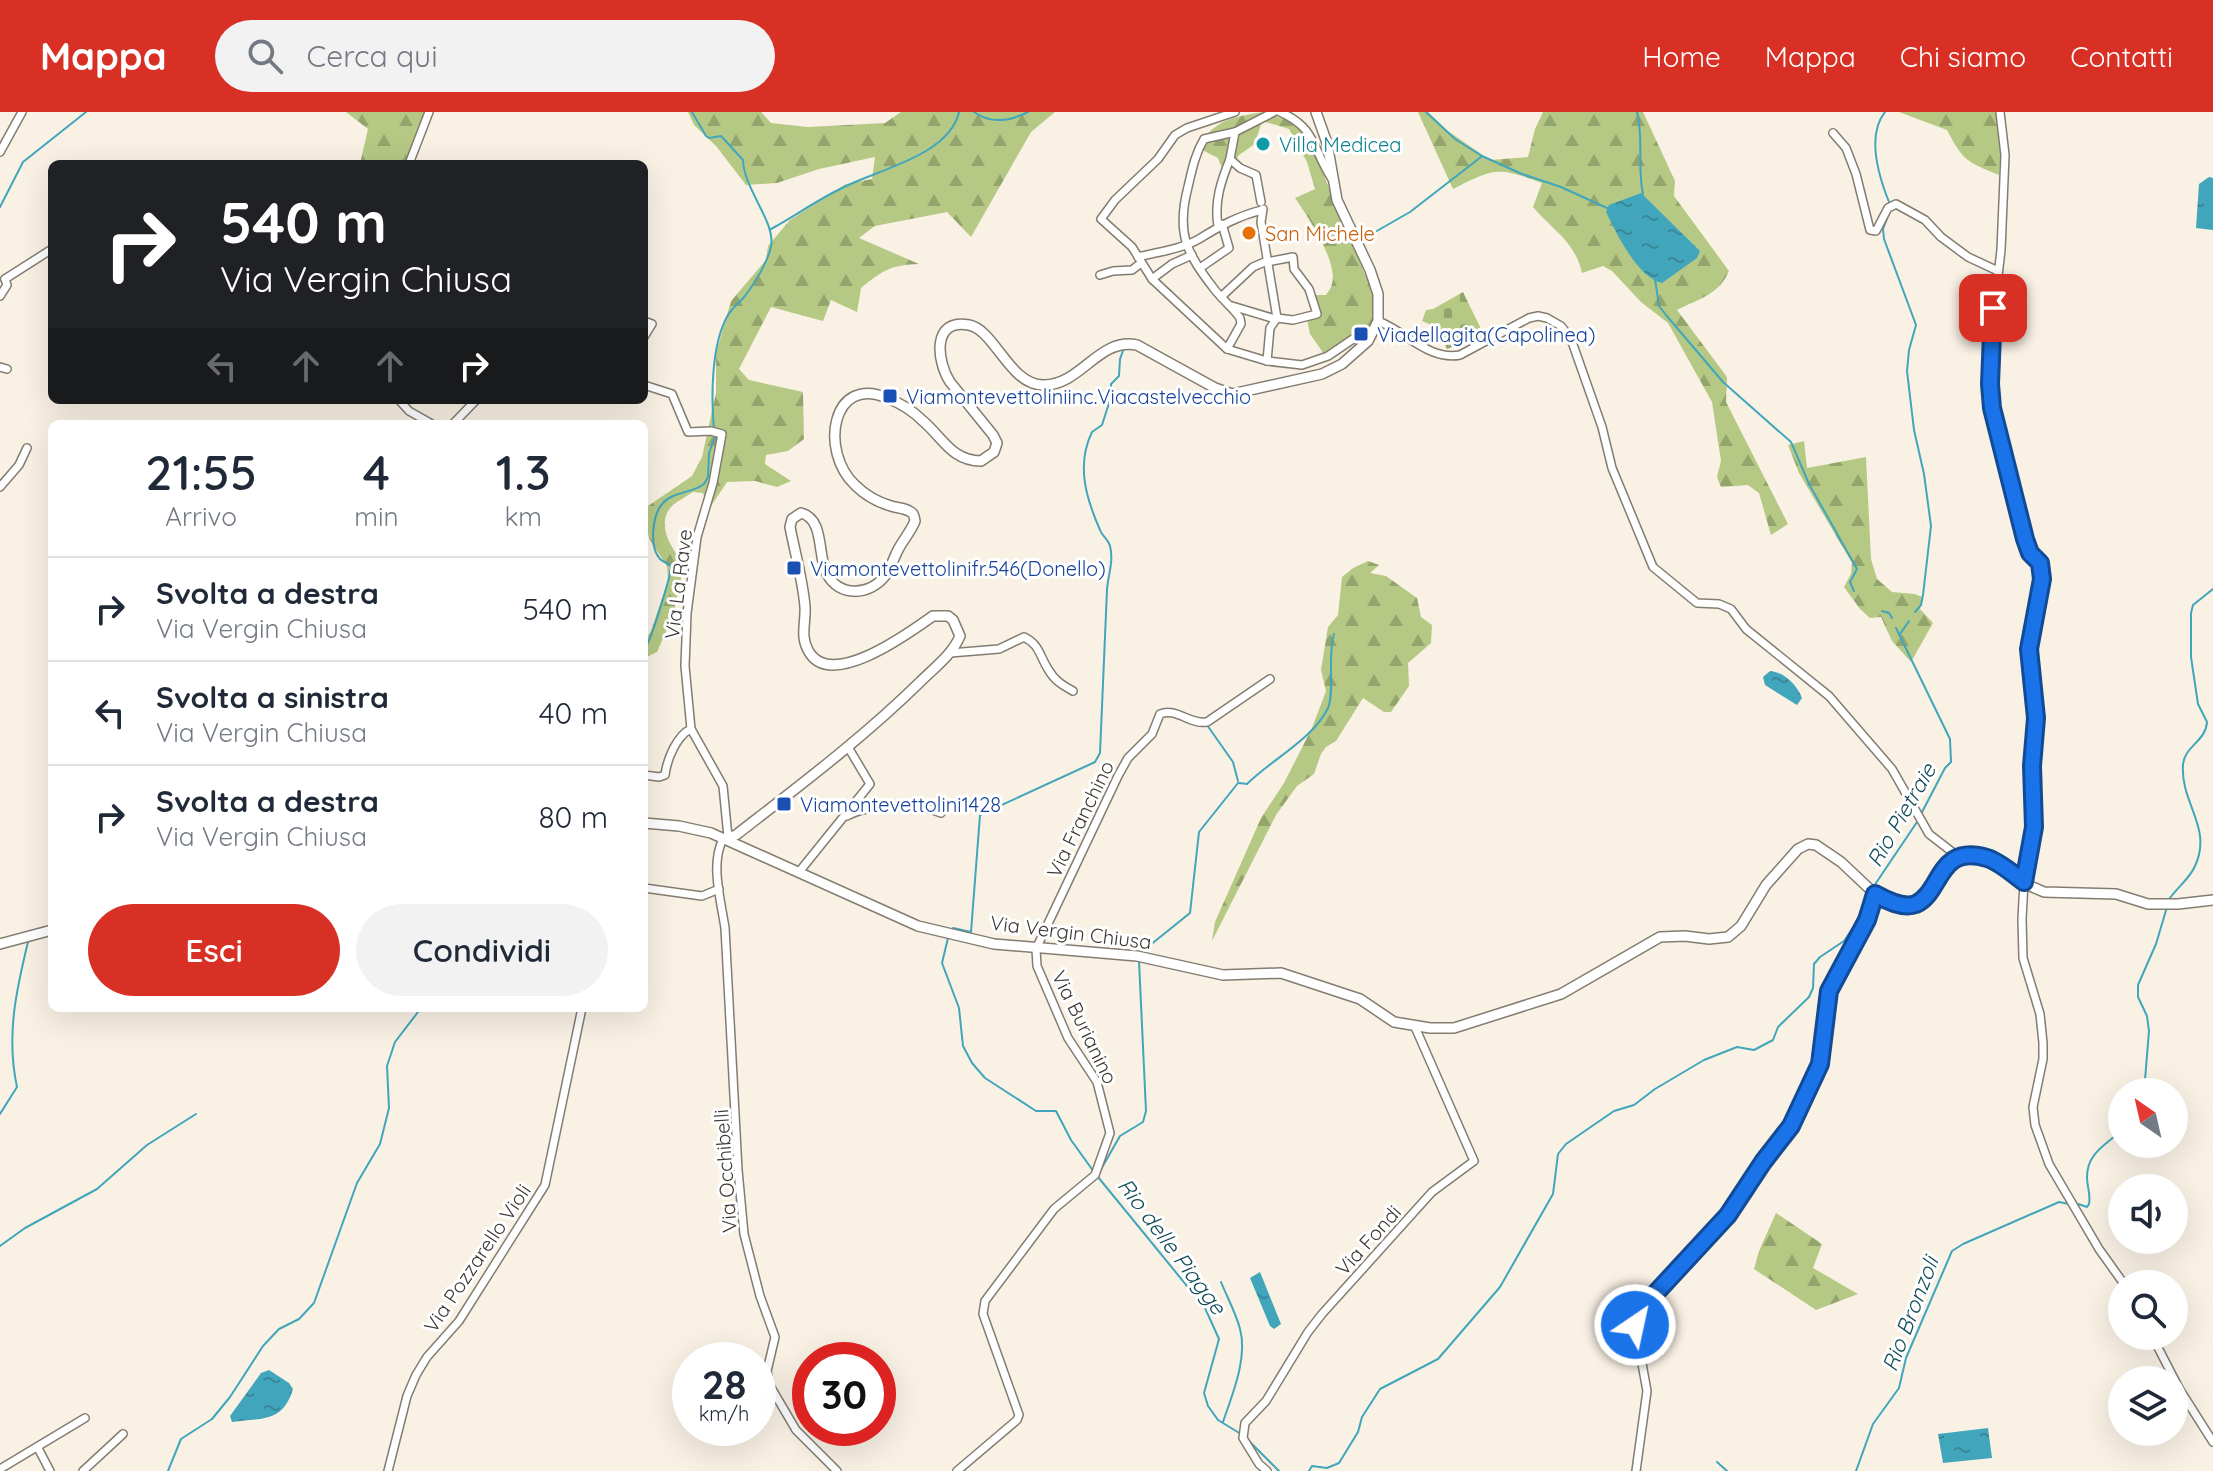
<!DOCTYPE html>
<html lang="it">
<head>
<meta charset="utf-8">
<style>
  body { margin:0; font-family:Quicksand,sans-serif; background:#f2f2f3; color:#1f2937; height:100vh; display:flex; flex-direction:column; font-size:30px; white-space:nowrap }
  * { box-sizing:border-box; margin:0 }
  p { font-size:26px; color:#747a83 }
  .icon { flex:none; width:44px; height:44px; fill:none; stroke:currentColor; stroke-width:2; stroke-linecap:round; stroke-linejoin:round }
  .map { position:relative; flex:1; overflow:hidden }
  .panel { position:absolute; left:48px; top:308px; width:600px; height:592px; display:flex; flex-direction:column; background:#fff; border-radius:12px; box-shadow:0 8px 32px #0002 }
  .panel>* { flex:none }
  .banner { position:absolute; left:48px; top:48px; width:600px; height:244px; border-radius:12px; box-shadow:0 8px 32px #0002; background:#202124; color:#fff; overflow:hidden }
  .needle { width:52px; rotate:326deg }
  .tools { position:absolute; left:2108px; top:966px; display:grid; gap:16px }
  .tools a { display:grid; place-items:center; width:80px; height:80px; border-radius:50%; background:#fff; box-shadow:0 8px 32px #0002; font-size:40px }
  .speed { position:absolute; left:672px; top:1230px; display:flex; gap:16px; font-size:40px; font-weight:700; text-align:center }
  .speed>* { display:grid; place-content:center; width:104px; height:104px; border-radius:50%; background:#fff; box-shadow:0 8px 32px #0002; line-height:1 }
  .speed small { font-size:20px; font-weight:400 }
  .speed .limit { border:12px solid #d22; background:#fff; color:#111 }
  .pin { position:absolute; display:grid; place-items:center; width:68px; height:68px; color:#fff; margin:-34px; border-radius:16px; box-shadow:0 4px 12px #0006 }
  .me { position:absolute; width:88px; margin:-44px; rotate:34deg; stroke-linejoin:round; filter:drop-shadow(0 0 6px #0008) }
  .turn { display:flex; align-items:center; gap:28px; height:168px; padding:0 40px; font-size:36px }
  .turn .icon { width:104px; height:104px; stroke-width:2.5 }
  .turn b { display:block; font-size:56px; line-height:68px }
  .lanes { display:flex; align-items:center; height:76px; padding:0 40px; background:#0003; justify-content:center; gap:40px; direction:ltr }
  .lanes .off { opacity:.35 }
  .eta { display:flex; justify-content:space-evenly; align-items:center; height:136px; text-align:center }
  .eta b { font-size:48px; font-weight:600; line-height:56px }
  .button { display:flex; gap:16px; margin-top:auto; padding:16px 40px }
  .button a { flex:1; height:92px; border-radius:48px; background:#d93025; color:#fff; font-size:32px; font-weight:600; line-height:92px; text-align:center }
  .button a+a { background:#f2f2f3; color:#1f2937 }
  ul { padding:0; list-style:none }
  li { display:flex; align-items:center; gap:24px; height:104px; padding:0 40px; border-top:2px solid #e0e1e3 }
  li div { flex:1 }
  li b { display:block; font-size:30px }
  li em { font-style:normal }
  header { display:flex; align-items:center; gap:48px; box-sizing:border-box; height:112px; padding:0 40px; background:#d93025; color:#fff }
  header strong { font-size:38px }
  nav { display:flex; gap:44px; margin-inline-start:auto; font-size:28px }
  .search { width:560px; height:72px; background:#f2f2f3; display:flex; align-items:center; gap:20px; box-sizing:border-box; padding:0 28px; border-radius:44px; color:#747a83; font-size:30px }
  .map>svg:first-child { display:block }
</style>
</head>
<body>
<header>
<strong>Mappa</strong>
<div class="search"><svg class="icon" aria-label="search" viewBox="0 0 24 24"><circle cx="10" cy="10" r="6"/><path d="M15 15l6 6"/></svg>Cerca qui</div>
<nav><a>Home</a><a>Mappa</a><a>Chi siamo</a><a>Contatti</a></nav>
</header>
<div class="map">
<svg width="2213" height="1359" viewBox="0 0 2213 1359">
  <defs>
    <pattern id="forest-firs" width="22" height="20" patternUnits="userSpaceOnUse" patternTransform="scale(2)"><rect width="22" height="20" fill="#b5c984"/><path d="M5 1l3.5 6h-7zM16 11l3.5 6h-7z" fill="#94a46d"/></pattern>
    <pattern id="cemetery-stones" width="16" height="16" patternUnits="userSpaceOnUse" patternTransform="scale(2)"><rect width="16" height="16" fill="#b5c984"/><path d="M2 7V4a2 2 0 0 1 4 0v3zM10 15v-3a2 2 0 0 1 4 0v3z" fill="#94a46d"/></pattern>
    <pattern id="water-ripples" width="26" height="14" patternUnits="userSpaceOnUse" patternTransform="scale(2)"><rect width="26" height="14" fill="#41a6bb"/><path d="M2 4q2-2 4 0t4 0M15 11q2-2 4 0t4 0" fill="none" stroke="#388899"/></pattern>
  </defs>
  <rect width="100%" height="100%" fill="#faf1e5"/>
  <!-- forest -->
  <g fill="url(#forest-firs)">
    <path d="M346 0H426L406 52H360L368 17Z"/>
    <path d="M688 0H761L771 11 808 15 885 11 901 0H1055L1031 20 971 125 947 100 875 114 859 126 919 152C891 153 883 158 861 176L857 200 831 188 823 209 771 195 739 257 749 268 803 280 804 327 788 339 766 343 765 352 791 369 777 375 755 369 727 370 709 397 703 381 693 380C686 385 677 389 671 395 655 414 673 437 684 453L673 503 657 540 644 546V529L651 519 668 468 667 454 650 428 644 408 648 394 692 364 702 345 716 281V241L731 189 766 148 768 134 790 108 846 72 872 67 875 45 819 57 777 71 746 73 716 34 694 13Z"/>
    <path d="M1263 0 1296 11 1308 25 1375 187 1376 205 1371 214 1324 242 1310 222 1307 207 1319 203 1315 183H1326C1328 180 1331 176 1332 172 1338 149 1308 105 1295 86L1315 77 1307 50 1289 17 1262 9 1255 32 1239 43 1234 51 1226 50 1221 54 1218 46 1196 35C1218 7 1229 6 1263 0Z"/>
    <path d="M1418 0H1428L1448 19 1490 48 1528 45 1535 17 1543 0H1643L1675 69 1674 84 1729 159C1719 183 1698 187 1677 198L1727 265 1726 290 1788 412 1771 423 1759 381 1748 373 1721 375 1717 365 1721 349 1712 290 1668 211 1641 190 1612 159 1603 154 1582 161C1575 129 1552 118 1533 95L1542 71C1498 55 1496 55 1453 77Z"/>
    <path d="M1899 0H1996L2001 35 1999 63C1967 50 1963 49 1947 18Z"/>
    <path d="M1804 329 1807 356 1866 345 1871 447 1877 467 1892 480 1915 482 1922 485 1920 497 1933 511 1911 550 1892 529 1881 505 1870 506 1860 497 1844 475 1851 462 1852 451 1799 361 1788 333Z"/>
    <path d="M1368 449 1379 453 1370 461 1386 464 1417 486 1421 505 1432 513 1431 531 1408 551 1409 574 1391 600H1384L1363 586 1336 629 1326 635 1321 642 1314 662 1297 674 1276 703 1212 829 1215 810 1261 706 1284 671 1312 616 1326 579 1321 558 1328 515 1338 503 1342 465 1353 456Z"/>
    <path d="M1776 1101 1822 1132 1813 1156 1858 1182 1816 1198 1754 1157 1759 1139Z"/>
  </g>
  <!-- cemetery -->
  <path fill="url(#cemetery-stones)" d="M1463 180 1484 223 1447 237 1439 220 1430 218 1429 212 1422 209 1426 198 1433 197Z"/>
  <!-- water -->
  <g fill="url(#water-ripples)">
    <path d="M2209 65 2213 66V118L2196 116 2199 72Z"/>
    <path d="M1641 81 1700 139 1697 146 1662 171C1637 165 1617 122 1606 100L1609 93Z"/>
    <path d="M1770 559C1784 560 1797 573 1802 586L1797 593 1765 573 1763 565Z"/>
    <path d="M1260 1160 1281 1212 1274 1217 1270 1214 1250 1166Z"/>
    <path d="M269 1258 289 1271 293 1277C283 1311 261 1306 232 1310L230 1304 261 1261Z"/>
    <path d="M1988 1316 1992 1346 1943 1351 1938 1322Z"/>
  </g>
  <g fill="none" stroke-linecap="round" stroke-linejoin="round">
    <!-- stream -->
    <g stroke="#41a6bb" stroke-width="2">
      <path d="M692 0 706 24 709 26 721 24 743 48C744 78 776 110 771 135 767 151 755 171 745 184 739 191 733 195 728 203 711 232 711 285 714 318"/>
      <path d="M974 0C990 12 1010 9 1028 0"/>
      <path d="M1426 0 1455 27 1482 44 1522 62 1561 75 1607 96"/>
      <path d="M1637 0C1644 27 1637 55 1643 82"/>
      <path d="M1885 0C1866 24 1879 65 1889 90"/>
      <path d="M0 95 23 50 86 0"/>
      <path d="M1888 104 1883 117 1884 127 1916 213 1909 238 1907 259 1914 318 1924 362 1931 414 1923 483 1921 493 1915 500"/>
      <path d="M771 117C795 104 817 88 842 76 876 58 949 44 959 0"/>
      <path d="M1368 124 1410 100 1481 45"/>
      <path d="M1655 167 1659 194 1666 203 1723 270 1791 330 1809 372 1857 457 1850 470 1854 479"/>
      <path d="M1882 499 1889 501 1892 506"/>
      <path d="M1896 516 1950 627 1951 650 1945 656 1920 704"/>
      <path d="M1900 522 1909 509"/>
      <path d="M644 538C650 532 671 464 671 454 668 451 663 450 660 447 649 435 652 403 663 391 672 380 693 381 704 372L708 365 709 341 715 325"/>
      <path d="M1207 613 1233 650 1238 669"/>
      <path d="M1239 671 1247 672C1271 648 1314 626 1328 596 1335 580 1327 544 1334 522"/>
      <path d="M1874 774 1917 710"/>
      <path d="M2168 789C2175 777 2189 768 2195 754 2213 715 2180 692 2183 652 2185 634 2206 629 2207 610L2198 592 2191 545V501L2193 493 2213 477"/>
      <path d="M951 820 953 816 971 820 980 703 1095 650 1100 641 1107 478C1108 463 1114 449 1110 434 1108 427 1102 424 1100 418 1086 386 1076 353 1092 320L1102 313 1111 285V272L1119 264 1120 247 1124 236"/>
      <path d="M948 826 942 851 959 896 963 934 972 951 985 966 1036 999H1056L1071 1028 1094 1060"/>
      <path d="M1139 842 1190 801 1199 720 1238 671"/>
      <path d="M2144 980 2149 919 2147 904 2138 885V873L2156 832 2167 795"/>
      <path d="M0 1002 17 975C6 925 16 879 28 830"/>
      <path d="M1100 1059 1120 1024 1143 1010 1146 999 1139 849"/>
      <path d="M1098 1065 1205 1196 1219 1227 1204 1281 1208 1294 1218 1308 1241 1322"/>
      <path d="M2075 1093 2078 1092 2087 1095 2089 1092C2091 1083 2087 1075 2087 1065 2087 1041 2106 1033 2122 1018"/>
      <path d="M0 1134 25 1116 97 1077 147 1033 196 1002"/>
      <path d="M1221 1170C1227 1185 1236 1201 1240 1217 1248 1246 1232 1283 1223 1310"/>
      <path d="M1246 1326 1279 1359"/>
      <path d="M1717 1350 1727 1359"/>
      <path d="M168 1359 181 1327 212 1307 230 1285 263 1234 279 1217 299 1207 314 1191 357 1071 380 1032 389 996 387 954 395 930 418 900 416 896"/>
      <path d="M1309 1359 1312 1354 1327 1356 1339 1351 1358 1320 1362 1305 1380 1277 1438 1247 1500 1175 1553 1082 1558 1042 1566 1032 1614 999 1634 993 1655 977 1704 948 1737 935 1754 938 1773 928 1778 915 1809 885 1813 876 1814 852 1820 845 1844 829 1856 811 1868 783"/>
      <path d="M1856 1359 1873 1312 1899 1276 1906 1246 1952 1139 1963 1132 2059 1090 2069 1092"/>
    </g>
    <defs>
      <g id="minor">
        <path d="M1235 0 1187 16 1175 23 1158 47 1115 88 1101 107 1132 135 1152 167 1227 237 1267 249 1302 253 1328 244 1353 227 1368 229"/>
        <path d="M1280 0C1317 16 1312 37 1332 67"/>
        <path d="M2000 0 2005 43 2001 138 1992 216 1990 272 1992 296 2025 427 2030 441 2040 451 2042 467 2029 537 2036 606 2032 654 2034 715 2024 770 2022 807 2023 846 2040 902 2043 931V947L2033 995 2035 1013 2049 1052 2099 1137 2124 1172"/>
        <path d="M1235 20 1230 47 1240 56 1256 63 1261 90"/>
        <path d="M1833 21 1846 36 1856 62 1870 118 1876 119 1888 96 1896 92 1925 108 1941 125 1968 145 1998 159"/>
        <path d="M0 40 22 0"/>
        <path d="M409 52 429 0"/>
        <path d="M1263 97 1261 110 1277 206 1270 216 1267 249"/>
        <path d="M1218 114C1214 90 1221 69 1230 47"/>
        <path d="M1138 145C1157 140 1182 137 1199 127 1220 114 1238 104 1262 98"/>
        <path d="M1267 150 1293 145 1294 157 1309 177 1317 202 1293 208 1277 206"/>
        <path d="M1200 156 1229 136 1222 112"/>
        <path d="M1100 163 1113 159 1132 158 1141 151"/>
        <path d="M5 167 52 137"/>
        <path d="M1152 167 1172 152 1192 143"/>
        <path d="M0 184 7 173 5 167"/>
        <path d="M1221 185 1253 155 1267 149"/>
        <path d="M1232 194 1275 207"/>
        <path d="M644 209 652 212 644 225"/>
        <path d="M1378 209C1405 219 1429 249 1460 243L1529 206 1538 204 1547 206 1561 214 1571 227 1602 315 1612 356 1653 455 1697 491 1719 492 1731 497 1746 517 1829 584 1892 657 1929 722 1960 746"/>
        <path d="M1227 237 1241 212 1240 206C1233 196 1223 188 1215 178 1186 141 1176 121 1188 75 1192 58 1195 42 1204 27L1235 20 1274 0"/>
        <path d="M0 255 7 257"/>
        <path d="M644 273 672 282 688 320 711 319 722 322 713 371 697 425 687 501 685 554 691 617 723 674 728 725"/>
        <path d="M399 288 409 299 432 312"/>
        <path d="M453 312 476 288"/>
        <path d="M0 375 19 353 27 336"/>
        <path d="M950 541 999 537 1024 525C1040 533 1039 543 1048 557 1054 568 1062 573 1073 579"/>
        <path d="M644 663 659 665 665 663C667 647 677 623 691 617"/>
        <path d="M847 704C868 692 919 691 941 701"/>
        <path d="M723 727C710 752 721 789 725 816L738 1058 744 1122 760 1184 775 1225 767 1259 769 1272 796 1318 837 1359"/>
        <path d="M799 760 870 672 848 635"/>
        <path d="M644 776 702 784 719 777"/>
        <path d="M2152 1224 2180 1278 2213 1330"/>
        <path d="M38 1336 50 1359"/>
        <path d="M0 1357 85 1306"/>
        <path d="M83 1359 123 1322"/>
        <path d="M388 1359 407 1284 416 1263 427 1245 459 1209 545 1073 582 896"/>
        <path d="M957 1359 1017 1308 1019 1303 983 1202 985 1189 1054 1097 1095 1063 1110 1021 1097 970 1068 926 1037 854 1036 837 1118 664 1128 646 1152 622 1160 602C1176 595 1190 613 1207 610L1270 567"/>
        <path d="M1267 1359 1259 1352 1243 1326 1245 1311 1266 1289 1308 1220 1322 1202 1432 1080 1474 1049 1415 915"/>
        <path d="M1636 1359 1647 1279 1635 1213 1637 1202 1728 1103 1763 1050 1791 1014 1820 952 1824 936 1829 879 1837 859 1867 808 1875 782"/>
      </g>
      <g id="tertiary">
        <path d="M644 711 679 714 711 721 918 814 994 832 1137 844 1223 863 1281 861 1360 887 1394 910 1430 916H1454L1561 882 1660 825 1685 824 1709 827 1728 825 1741 814 1766 773 1798 737 1808 732 1816 733 1841 750 1875 782 1900 793H1914L1924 786 1940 760 1950 751 1972 744 1989 746 2028 773 2044 780 2116 782 2148 792H2178L2213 788"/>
        <path d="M723 727 736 723C799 674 863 626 920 570 934 556 952 543 960 524L953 508 948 504H933C909 521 829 580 808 538 800 524 806 510 805 495 803 469 795 441 790 415L792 407 801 401C825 407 817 444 827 462 839 485 869 484 885 464 891 456 894 445 899 436 904 427 911 419 915 409 914 404 914 401 909 399 904 396 897 396 891 394 877 390 865 383 855 373 819 339 832 262 887 286 900 291 913 299 923 309 943 326 952 349 981 349L994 340 997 331 993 323 950 270C937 250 931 206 969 213 995 218 1010 274 1044 273 1081 273 1099 225 1137 233L1215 276 1232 282 1322 262 1342 252 1368 229 1378 209V182L1370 158 1337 88 1327 31 1316 0"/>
        <path d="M0 832 52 818"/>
      </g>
    </defs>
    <!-- minor casing -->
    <use href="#minor" stroke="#847c71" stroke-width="10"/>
    <!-- tertiary casing -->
    <use href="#tertiary" stroke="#847c71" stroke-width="12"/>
    <!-- minor -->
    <use href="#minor" stroke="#fff" stroke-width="7"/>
    <!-- tertiary -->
    <use href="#tertiary" stroke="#fff" stroke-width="9"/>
  </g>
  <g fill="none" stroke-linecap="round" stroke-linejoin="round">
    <defs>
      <path id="route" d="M1635 1213 1641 1197 1728 1103 1763 1050 1791 1014 1820 952 1829 879 1867 808 1875 782C1886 788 1903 797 1916 792 1942 780 1938 731 1987 746 2000 750 2013 762 2024 770L2034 715 2032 654 2036 606 2029 537 2042 467 2040 451 2030 441 2025 427 1992 296 1990 272 1993 196"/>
    </defs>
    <!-- route casing -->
    <use href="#route" stroke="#114b97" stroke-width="20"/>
    <!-- route -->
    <use href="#route" stroke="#1a73e8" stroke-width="14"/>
  </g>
  <!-- markers -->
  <circle fill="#0f9aa8" stroke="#fff" stroke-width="3" cx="1263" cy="32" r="8"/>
  <circle fill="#e8710a" stroke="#fff" stroke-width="3" cx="1249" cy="121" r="8"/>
  <g fill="#1a4fb4" stroke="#fff" stroke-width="3">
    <rect x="1353" y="214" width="16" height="16" rx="4"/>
    <rect x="882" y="276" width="16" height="16" rx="4"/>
    <rect x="786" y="448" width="16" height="16" rx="4"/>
    <rect x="776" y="684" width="16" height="16" rx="4"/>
  </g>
  <g text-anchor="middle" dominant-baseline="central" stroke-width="6" stroke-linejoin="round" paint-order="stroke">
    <!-- culture labels -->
    <g font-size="20" fill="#0d838f" stroke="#fff" text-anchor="start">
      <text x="1279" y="32">Villa Medicea</text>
    </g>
    <!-- food labels -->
    <g font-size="20" fill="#c56008" stroke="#fff" text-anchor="start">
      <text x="1265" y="121">San Michele</text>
    </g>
    <!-- transit labels -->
    <g font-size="20" fill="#164399" stroke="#fff" text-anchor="start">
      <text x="1377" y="222">Viadellagita(Capolinea)</text>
      <text x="906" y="284">Viamontevettoliniinc.Viacastelvecchio</text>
      <text x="810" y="456">Viamontevettolinifr.546(Donello)</text>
      <text x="800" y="692">Viamontevettolini1428</text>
    </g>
    <!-- street labels -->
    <g font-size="20" fill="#3c3834" stroke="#fff">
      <text transform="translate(678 472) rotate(-83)">Via La Rave</text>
      <text transform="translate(1080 707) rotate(-64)">Via Franchino</text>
      <text transform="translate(1071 820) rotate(7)">Via Vergin Chiusa</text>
      <text transform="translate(1085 915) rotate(64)">Via Burianino</text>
      <text transform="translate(725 1059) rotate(-94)">Via Occhibelli</text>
      <text transform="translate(1368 1128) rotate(-48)">Via Fondi</text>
      <text transform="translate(477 1146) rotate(-56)">Via Pozzarello Violi</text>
    </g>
    <!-- water labels -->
    <g font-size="22" font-style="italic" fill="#124c58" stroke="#fff">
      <text transform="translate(1901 703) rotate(-60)">Rio Pietraie</text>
      <text transform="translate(1172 1134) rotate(53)">Rio delle Piagge</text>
      <text transform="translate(1910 1202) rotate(-69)">Rio Bronzoli</text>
    </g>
  </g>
</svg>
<div class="tools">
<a><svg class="needle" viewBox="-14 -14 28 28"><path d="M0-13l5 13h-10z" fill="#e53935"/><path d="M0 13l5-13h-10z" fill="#747a83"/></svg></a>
<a><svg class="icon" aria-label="sound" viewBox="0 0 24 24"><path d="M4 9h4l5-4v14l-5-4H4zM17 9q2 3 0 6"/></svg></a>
<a><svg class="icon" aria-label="search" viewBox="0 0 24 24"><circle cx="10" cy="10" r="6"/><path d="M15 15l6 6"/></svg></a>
<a><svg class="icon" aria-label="layers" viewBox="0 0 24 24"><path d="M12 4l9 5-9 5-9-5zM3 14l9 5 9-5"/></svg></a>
</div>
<div class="speed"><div>28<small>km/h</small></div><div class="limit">30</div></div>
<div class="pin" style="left:1993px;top:196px;background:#d93025"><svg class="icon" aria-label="arrive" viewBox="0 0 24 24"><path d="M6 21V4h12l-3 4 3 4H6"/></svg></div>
<svg class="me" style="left:1635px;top:1213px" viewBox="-20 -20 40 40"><circle r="17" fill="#1a73e8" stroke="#fff" stroke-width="3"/><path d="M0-11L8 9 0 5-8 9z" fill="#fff"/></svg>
<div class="banner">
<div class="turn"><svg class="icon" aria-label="right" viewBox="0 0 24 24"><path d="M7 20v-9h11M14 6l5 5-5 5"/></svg><div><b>540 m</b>Via Vergin Chiusa</div></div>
<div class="lanes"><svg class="icon off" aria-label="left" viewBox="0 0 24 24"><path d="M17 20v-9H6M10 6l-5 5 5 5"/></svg><svg class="icon off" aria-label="ahead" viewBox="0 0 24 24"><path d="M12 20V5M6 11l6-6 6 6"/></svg><svg class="icon off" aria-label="ahead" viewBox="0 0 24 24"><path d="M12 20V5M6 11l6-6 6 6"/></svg><svg class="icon" aria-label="right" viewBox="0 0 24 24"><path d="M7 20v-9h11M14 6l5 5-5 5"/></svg></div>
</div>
<section class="panel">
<div class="eta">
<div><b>21:55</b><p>Arrivo</p></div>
<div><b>4</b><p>min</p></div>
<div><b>1.3</b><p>km</p></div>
</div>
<ul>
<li><svg class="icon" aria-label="right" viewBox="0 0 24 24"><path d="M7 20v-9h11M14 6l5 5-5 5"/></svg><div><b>Svolta a destra</b><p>Via Vergin Chiusa</p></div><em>540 m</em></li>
<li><svg class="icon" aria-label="left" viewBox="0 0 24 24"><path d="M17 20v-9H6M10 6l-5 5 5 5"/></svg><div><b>Svolta a sinistra</b><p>Via Vergin Chiusa</p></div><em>40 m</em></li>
<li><svg class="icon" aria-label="right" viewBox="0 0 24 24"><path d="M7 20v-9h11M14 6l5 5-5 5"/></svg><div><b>Svolta a destra</b><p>Via Vergin Chiusa</p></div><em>80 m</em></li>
</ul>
<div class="button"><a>Esci</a><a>Condividi</a></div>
</section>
</div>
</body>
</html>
